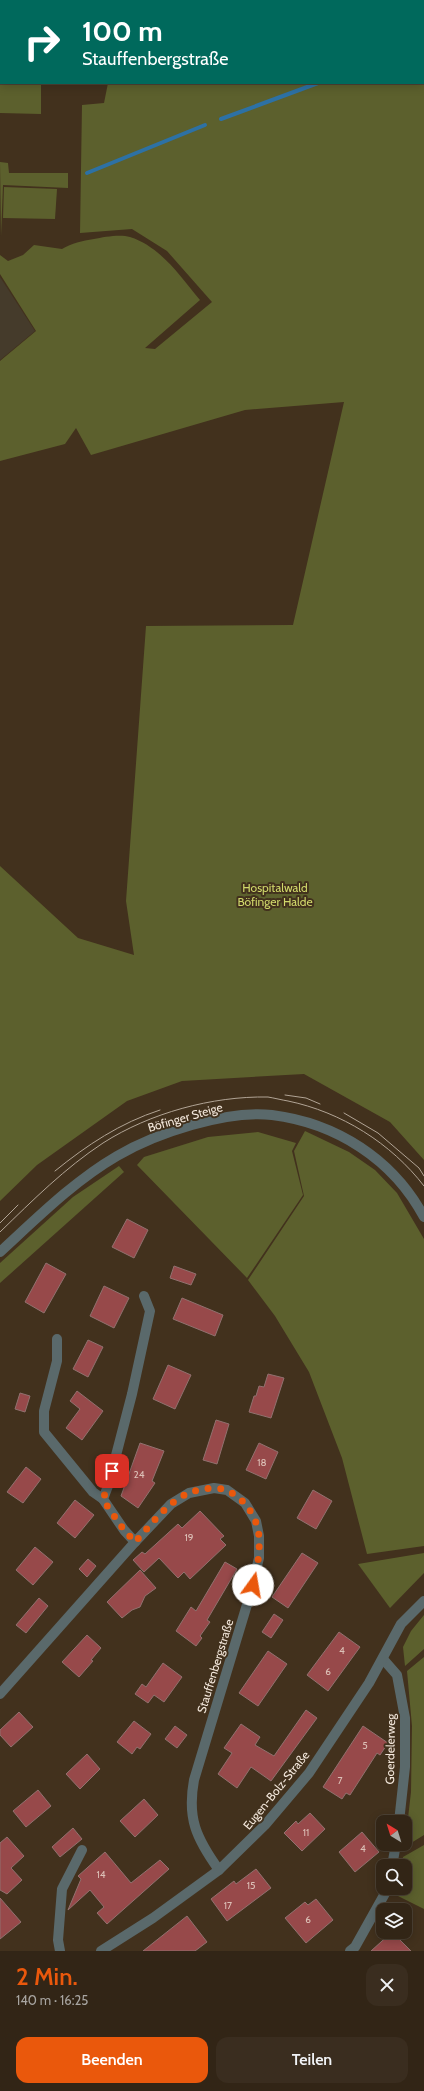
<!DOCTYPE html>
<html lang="de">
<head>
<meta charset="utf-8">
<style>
  body { margin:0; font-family:Cabin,sans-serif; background:#3a2d1f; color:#f1f3f6; height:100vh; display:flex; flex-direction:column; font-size:15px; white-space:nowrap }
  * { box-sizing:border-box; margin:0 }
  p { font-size:13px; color:#a8a5a1 }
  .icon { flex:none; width:22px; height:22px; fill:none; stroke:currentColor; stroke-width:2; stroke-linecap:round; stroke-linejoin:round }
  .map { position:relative; height:1951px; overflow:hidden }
  .panel { display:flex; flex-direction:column; background:#322516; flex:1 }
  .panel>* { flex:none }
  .guide { position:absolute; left:0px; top:0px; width:424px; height:84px; box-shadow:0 2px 10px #0003,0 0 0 1px #4d4235; background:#00695c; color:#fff; overflow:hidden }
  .needle { width:26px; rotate:322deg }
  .controls { position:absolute; left:376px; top:1815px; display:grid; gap:8px }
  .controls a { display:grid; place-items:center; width:36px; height:36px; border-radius:8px; background:#322516; box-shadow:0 2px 10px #0003,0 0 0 1px #4d4235; font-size:20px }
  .pin { position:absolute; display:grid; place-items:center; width:34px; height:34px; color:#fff; margin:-17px; border-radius:8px; box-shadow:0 2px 6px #0006 }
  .me { position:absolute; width:44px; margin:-22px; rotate:13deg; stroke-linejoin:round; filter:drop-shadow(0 0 3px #0008) }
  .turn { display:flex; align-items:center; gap:14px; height:84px; padding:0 16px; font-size:18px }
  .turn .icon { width:52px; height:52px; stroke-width:2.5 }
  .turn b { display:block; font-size:28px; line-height:34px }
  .round { display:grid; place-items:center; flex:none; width:42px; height:42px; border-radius:12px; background:#3a2d1f }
  .head { display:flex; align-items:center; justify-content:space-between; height:68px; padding:0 16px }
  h1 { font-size:24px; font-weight:600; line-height:30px; color:#ea580c }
  .button { display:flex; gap:8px; margin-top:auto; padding:8px 16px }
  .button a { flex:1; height:46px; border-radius:12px; background:#ea580c; color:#fff; font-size:16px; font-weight:600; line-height:46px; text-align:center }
  .button a+a { background:#3a2d1f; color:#f1f3f6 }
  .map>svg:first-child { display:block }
</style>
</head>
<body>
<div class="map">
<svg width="424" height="1951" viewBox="0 0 424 1951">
  <rect width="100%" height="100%" fill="#42311d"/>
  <!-- education -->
  <path fill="#453b2b" d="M0 277 35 331 0 360Z"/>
  <!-- green -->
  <g fill="#5c602d">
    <path d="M0 0H73L1 1V83H41V114L0 113Z"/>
    <path d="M135 0H424V1160L390 1122 304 1074 182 1081 127 1101 37 1165 0 1201V866L78 938 134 955 126 901 146 626 293 625 344 402 245 410 91 455 76 428 65 444 0 461V361L36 331 0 274V255L8 261 23 255 34 245 62 249C72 243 82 241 94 239 104 237 120 234 130 237 161 247 180 276 200 300L145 348 155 349 212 302 167 251 132 229 80 233 82 105 104 103 108 83H423V1Z"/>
    <path d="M0 162 8 163 9 173H68V188L3 185 1 236Z"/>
    <path d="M4 187 57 189 55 219 3 218Z"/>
    <path d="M305 1131 349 1152 375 1170 397 1193 424 1239V1546L367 1554 342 1458 309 1372 275 1316 248 1280 304 1196 294 1151Z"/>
    <path d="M258 1132 296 1143 292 1151 303 1195 247 1278 137 1165 144 1157 208 1137Z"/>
    <path d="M119 1166 124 1172 0 1283V1263L73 1197Z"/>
    <path d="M424 1553V1573L390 1608 358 1564Z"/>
    <path d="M424 1615V1649L405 1666 403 1647 411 1631Z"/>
    <path d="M424 1657V1835L403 1848 405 1844 411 1792 412 1726 407 1671Z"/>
    <path d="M424 1845V1909L396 1895 397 1888H405V1866H402L403 1857Z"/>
  </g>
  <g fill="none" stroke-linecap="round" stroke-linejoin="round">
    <!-- stream -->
    <g stroke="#2d71a4" stroke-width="4">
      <path d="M423 43H424"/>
      <path d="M221 119 318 83"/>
      <path d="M87 173 205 125"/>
    </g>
  </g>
  <!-- building -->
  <g fill="#97494a" stroke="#91716f">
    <path d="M127 1219 148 1230 134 1258 112 1247Z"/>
    <path d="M46 1263 66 1274 44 1313 25 1302Z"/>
    <path d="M174 1266 196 1274 191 1285 170 1278Z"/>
    <path d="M104 1286 129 1298 114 1328 90 1316Z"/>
    <path d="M182 1298 223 1315 215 1336 173 1319Z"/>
    <path d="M88 1340 103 1347 88 1377 73 1369Z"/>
    <path d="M168 1365 191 1375 175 1409 153 1399Z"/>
    <path d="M268 1374 284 1378 271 1418 249 1412 254 1396H256L259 1386 264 1387Z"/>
    <path d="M77 1391 103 1411 82 1440 66 1428 80 1409 70 1401Z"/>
    <path d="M20 1393 30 1396 25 1412 15 1409Z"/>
    <path d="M216 1420 229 1424 217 1464 203 1460Z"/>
    <path d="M140 1443 164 1451 152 1481 155 1483 138 1508 121 1496Z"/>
    <path d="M259 1443 278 1452 266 1479 246 1470Z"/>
    <path d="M26 1467 41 1479 23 1503 7 1492Z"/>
    <path d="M313 1490 332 1501 316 1529 297 1518Z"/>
    <path d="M75 1500 94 1515 75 1538 57 1523Z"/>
    <path d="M200 1511 224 1536 220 1539 226 1545 190 1579 184 1572 178 1578 159 1558 144 1572 133 1560 142 1552 145 1554 178 1524 182 1528Z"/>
    <path d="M35 1547 53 1562 33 1585 16 1570Z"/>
    <path d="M302 1553 318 1563 288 1608 272 1597Z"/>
    <path d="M88 1559 96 1566 87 1577 79 1569Z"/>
    <path d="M225 1562 237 1569 207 1620 210 1622 200 1636 202 1638 196 1646 176 1631 191 1607 196 1611Z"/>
    <path d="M140 1570 156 1588 145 1596 140 1607 132 1610 122 1618 107 1602Z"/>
    <path d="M39 1598 48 1606 26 1633 16 1625Z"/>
    <path d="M274 1614 283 1620 271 1638 262 1632Z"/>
    <path d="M339 1632 360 1647 328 1691 307 1675Z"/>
    <path d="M87 1635 101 1648 91 1660 93 1661 79 1677 62 1662Z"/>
    <path d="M268 1651 287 1664 258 1706 239 1693Z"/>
    <path d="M163 1663 182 1677 164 1702 154 1695 148 1703 135 1694 142 1684 146 1687Z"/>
    <path d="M306 1710 317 1718 271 1781 251 1767 237 1788 218 1774 232 1753 224 1748 241 1724 260 1737 255 1745 274 1756Z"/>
    <path d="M19 1712 33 1727 11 1747 0 1735V1730Z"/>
    <path d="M134 1721 151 1734 140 1749 137 1747 132 1754 117 1742Z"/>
    <path d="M175 1726 187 1735 177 1748 165 1739Z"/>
    <path d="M363 1726 388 1743 380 1755 377 1753 350 1795 346 1793 342 1799 323 1787Z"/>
    <path d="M87 1754 100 1769 80 1789 66 1774Z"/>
    <path d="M38 1790 51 1806 26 1827 13 1811Z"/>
    <path d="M144 1799 158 1815 135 1837 120 1821Z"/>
    <path d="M310 1813 325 1829 302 1851 284 1833 296 1821 298 1824Z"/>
    <path d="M73 1828 82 1839 60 1857 52 1847Z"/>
    <path d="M362 1832 379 1852 355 1872 339 1852Z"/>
    <path d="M7 1837 24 1856 11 1868 22 1880 7 1894 0 1890V1843Z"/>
    <path d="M105 1852 131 1883 160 1860 169 1869 107 1924 97 1913 104 1907 90 1890 68 1910 81 1879 78 1876Z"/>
    <path d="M256 1869 271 1888 227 1921 211 1899 234 1881 236 1884Z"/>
    <path d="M0 1898 21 1922 0 1939Z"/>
    <path d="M316 1899 333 1920 306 1943 285 1918 305 1902 308 1905Z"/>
    <path d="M187 1916 207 1942 195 1951H143Z"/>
    <path d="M392 1932 411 1951H371Z"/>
  </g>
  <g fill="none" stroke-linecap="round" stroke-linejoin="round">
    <!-- minor -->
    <g stroke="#5a696b" stroke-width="10">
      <path d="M0 1252C37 1218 74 1181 117 1156 156 1133 226 1110 272 1115 336 1123 393 1159 424 1217"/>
      <path d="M57 1339V1361L44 1411V1432L93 1492 103 1499"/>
      <path d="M135 1542 124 1530 103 1499 108 1486 132 1394 150 1311 144 1296"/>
      <path d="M383 1659 397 1675 405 1718V1767L399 1822"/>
      <path d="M0 1694 135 1542 171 1504 189 1493 214 1488 227 1490 245 1503 256 1521 259 1536V1558L249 1598 194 1780C187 1818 196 1838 219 1870"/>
      <path d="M392 1866 396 1844"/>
      <path d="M60 1951 58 1940 62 1889 82 1850"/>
      <path d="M101 1951 153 1918 219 1870 265 1825 309 1773 369 1683 401 1624 424 1601"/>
      <path d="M350 1951 355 1947 388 1888"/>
    </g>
    <!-- tram -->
    <g stroke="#b1a495" stroke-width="1">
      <path d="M285 1095 306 1098 320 1104"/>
      <path d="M344 1113 378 1133 419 1168 424 1176"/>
      <path d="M55 1171C87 1145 120 1123 160 1110"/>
      <path d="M0 1223 18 1205"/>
      <path d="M0 1232C33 1200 65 1168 103 1143 150 1113 212 1096 268 1097 274 1098 282 1100 288 1101 341 1112 391 1143 424 1186"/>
    </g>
  </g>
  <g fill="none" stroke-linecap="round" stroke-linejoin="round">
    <!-- route -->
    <path stroke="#ea580c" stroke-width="7" stroke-dasharray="0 12.6" d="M112 1471 103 1500 124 1530 135 1542C151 1525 167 1502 189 1493 199 1489 215 1486 225 1490 244 1496 258 1518 259 1537 260 1554 257 1569 253 1585"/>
  </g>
  <g text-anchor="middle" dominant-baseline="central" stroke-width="4" stroke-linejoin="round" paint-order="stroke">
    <!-- number labels -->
    <g font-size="10" fill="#dcc0b7">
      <text x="262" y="1462">18</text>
      <text x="139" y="1474">24</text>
      <text x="189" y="1537">19</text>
      <text x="342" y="1650">4</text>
      <text x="328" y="1671">6</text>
      <text x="365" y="1745">5</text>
      <text x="340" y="1780">7</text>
      <text x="306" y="1832">11</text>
      <text x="363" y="1848">4</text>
      <text x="101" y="1874">14</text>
      <text x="251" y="1885">15</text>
      <text x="228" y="1905">17</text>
      <text x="308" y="1919">6</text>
    </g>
    <!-- park labels -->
    <g font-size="12" fill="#d0d86b" stroke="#42311d">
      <text x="275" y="887">Hospitalwald<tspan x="275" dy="14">Böfinger Halde</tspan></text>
    </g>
    <!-- street labels -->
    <g font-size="12" fill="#f3e7db" stroke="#42311d">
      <text transform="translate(185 1117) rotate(-16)">Böfinger Steige</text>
      <text transform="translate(215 1666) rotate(-73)">Stauffenbergstraße</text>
      <text transform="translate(390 1749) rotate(-89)">Goerdelerweg</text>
      <text transform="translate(276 1790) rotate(-51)">Eugen-Bolz-Straße</text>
    </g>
  </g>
</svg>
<div class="controls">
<a><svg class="needle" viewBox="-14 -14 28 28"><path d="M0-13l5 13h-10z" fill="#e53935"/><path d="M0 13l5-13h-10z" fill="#a8a5a1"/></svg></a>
<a><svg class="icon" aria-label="search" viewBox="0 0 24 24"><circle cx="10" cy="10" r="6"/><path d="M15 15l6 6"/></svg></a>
<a><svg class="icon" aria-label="layers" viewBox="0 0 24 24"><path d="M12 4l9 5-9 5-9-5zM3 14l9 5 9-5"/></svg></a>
</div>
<div class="pin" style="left:112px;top:1471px;background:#d93025"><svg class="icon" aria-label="arrive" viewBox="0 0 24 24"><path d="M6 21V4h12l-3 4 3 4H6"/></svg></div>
<svg class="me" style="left:253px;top:1585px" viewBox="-20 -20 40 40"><circle r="19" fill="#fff"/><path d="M0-13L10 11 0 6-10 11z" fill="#ea580c"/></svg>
<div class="guide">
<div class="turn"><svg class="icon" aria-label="right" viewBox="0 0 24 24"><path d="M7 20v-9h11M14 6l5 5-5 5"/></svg><div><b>100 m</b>Stauffenbergstraße</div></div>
</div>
</div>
<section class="panel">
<div class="head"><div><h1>2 Min.</h1><p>140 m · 16:25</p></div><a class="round"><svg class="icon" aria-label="close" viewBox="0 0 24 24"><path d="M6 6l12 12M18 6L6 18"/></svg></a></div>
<div class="button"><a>Beenden</a><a>Teilen</a></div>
</section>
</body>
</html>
